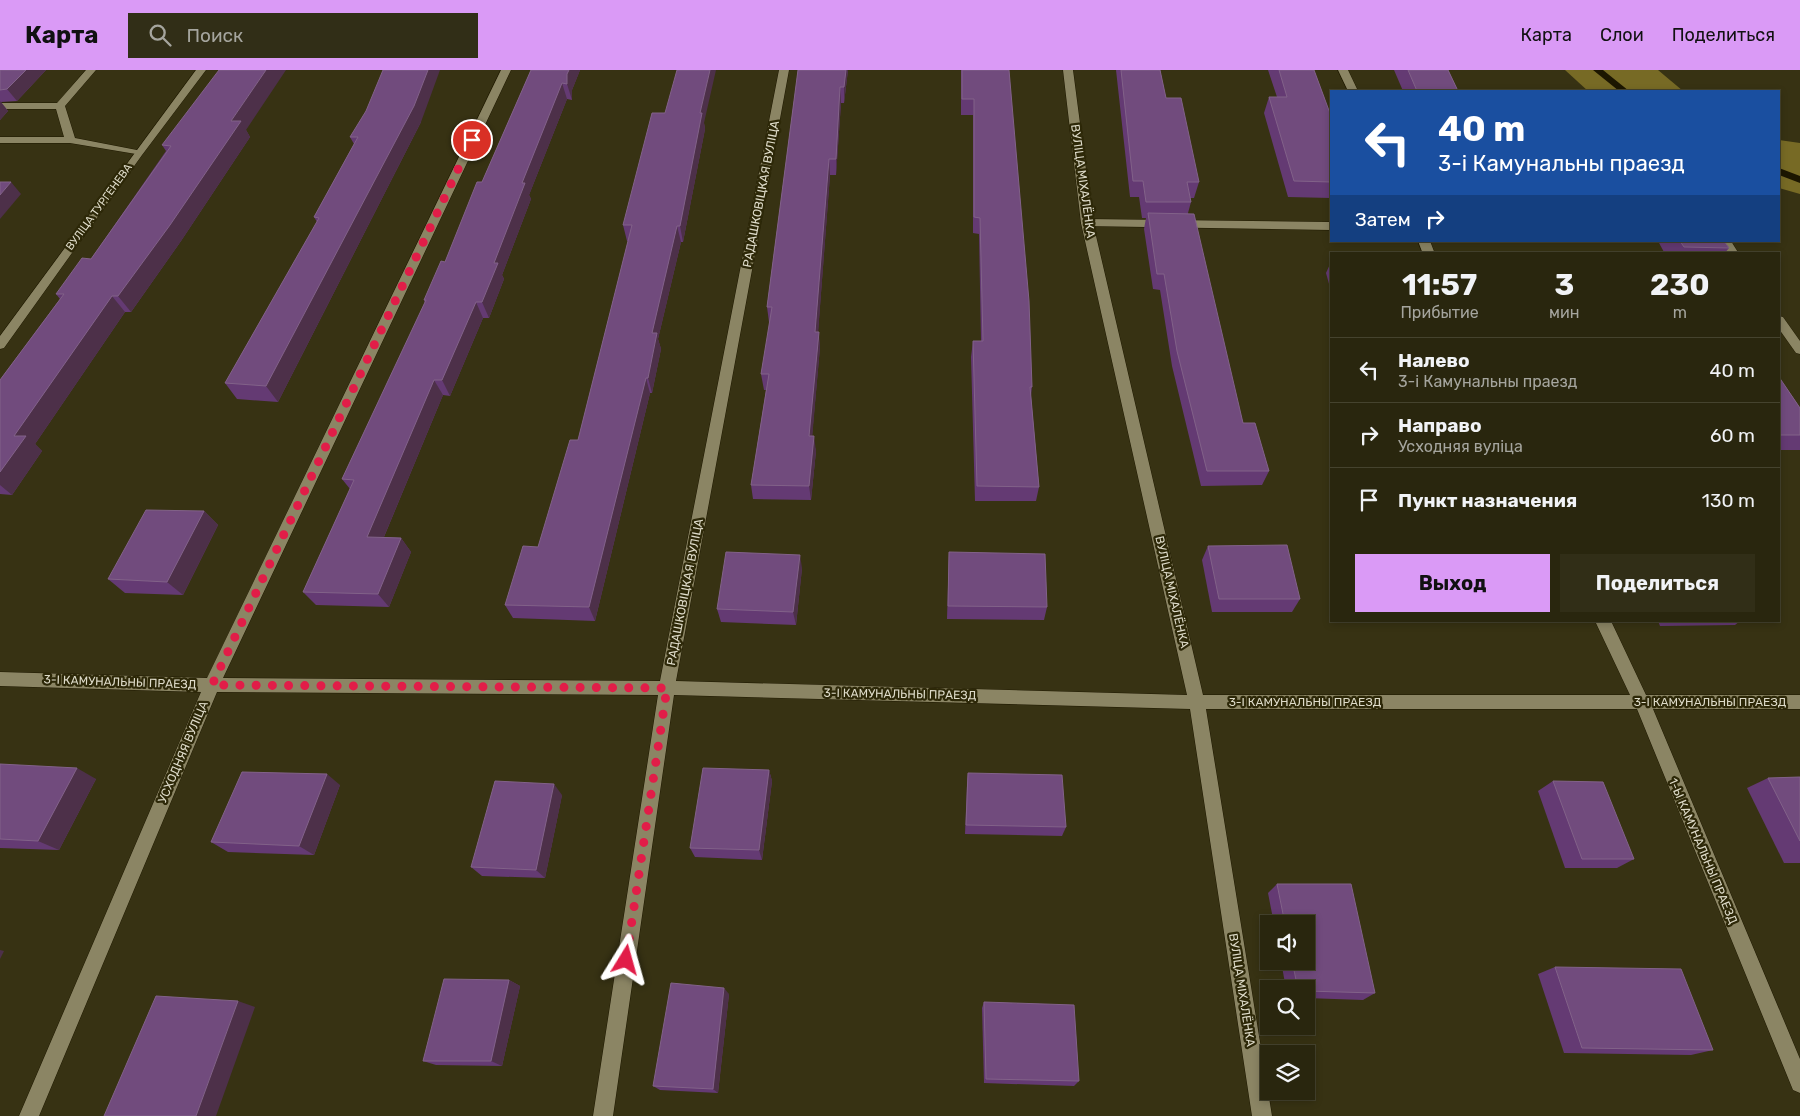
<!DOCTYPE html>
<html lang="ru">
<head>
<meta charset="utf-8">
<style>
  body { margin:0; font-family:Rubik,sans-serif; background:#312e17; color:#f1f3f6; height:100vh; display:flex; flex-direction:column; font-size:19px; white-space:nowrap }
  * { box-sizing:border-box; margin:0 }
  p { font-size:16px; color:#a5a59e }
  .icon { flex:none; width:28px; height:28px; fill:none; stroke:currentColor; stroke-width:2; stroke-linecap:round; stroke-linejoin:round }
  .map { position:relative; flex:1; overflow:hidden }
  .sheet { position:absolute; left:1330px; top:182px; width:450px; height:370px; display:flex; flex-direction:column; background:#29260e; border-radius:0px; box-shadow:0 2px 8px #0003,0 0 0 1px #45432e }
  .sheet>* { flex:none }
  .guide { position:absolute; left:1330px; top:20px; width:450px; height:152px; border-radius:0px; box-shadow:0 2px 8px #0003,0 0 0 1px #45432e; background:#1a4fa0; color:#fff; overflow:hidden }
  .buttons { position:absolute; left:1260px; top:845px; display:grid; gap:10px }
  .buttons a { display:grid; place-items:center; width:55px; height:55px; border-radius:0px; background:#29260e; box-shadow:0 2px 8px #0003,0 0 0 1px #45432e; font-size:25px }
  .pin { position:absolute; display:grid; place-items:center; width:42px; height:42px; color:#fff; margin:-21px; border:2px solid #fff; border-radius:50%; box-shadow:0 1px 5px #0007 }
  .me { position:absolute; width:55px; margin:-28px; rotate:8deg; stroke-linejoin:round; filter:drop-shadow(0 0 4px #0008) }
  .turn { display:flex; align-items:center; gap:18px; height:105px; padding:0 25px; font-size:22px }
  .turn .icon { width:65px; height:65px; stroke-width:2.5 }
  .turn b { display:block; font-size:35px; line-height:42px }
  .then { display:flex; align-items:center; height:48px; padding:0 25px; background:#0003; gap:10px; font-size:19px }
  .eta { display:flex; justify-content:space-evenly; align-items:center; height:85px; text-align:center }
  .eta b { font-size:30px; font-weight:700; line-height:35px }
  .button { display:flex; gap:10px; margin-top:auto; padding:10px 25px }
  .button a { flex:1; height:58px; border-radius:0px; background:#da9af6; color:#111; font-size:20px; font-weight:700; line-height:58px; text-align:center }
  .button a+a { background:#312e17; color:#f1f3f6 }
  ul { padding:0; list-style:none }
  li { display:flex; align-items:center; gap:15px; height:65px; padding:0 25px; border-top:1px solid #45432e }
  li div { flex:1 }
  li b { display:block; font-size:19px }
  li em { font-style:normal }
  header { display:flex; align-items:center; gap:30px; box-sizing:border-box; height:70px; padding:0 25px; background:#da9af6; color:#111 }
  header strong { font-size:24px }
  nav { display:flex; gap:28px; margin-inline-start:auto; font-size:18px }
  .search { width:350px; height:45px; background:#312e17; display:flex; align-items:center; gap:12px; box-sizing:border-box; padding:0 18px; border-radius:0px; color:#a5a59e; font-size:19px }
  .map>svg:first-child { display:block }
</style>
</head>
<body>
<header>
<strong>Карта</strong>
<div class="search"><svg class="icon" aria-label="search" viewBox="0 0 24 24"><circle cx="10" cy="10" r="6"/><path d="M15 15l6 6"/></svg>Поиск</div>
<nav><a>Карта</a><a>Слои</a><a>Поделиться</a></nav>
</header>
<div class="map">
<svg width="1800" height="1046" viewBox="0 0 1800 1046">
  <rect width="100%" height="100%" fill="#373213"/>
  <!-- forest -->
  <g fill="#776a25">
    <path d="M1565 0H1658L1683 21H1588Z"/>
    <path d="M1779 70 1800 73V124L1779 118Z"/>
  </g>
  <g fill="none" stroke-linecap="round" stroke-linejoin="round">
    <!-- stream -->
    <g fill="#1c1600" fill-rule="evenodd">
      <path d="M1593 0H1603L1629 21H1619Z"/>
      <path d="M1779 98 1800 106V113L1779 105Z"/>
    </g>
    <defs>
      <g id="lane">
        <path d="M86 0H96L65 36 75 68 142 81V85L70 73H0V67H64L56 39H0V33H57Z"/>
        <path d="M1087 149 1331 152V160L1083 156 1081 153Z"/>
        <path d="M1719 171H1731L1739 184H1727Z"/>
        <path d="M1779 246 1783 247 1800 271V284L1796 283 1779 259Z"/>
      </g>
      <g id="street">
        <path d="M196 0H206L142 85 4 278 0 279V266Z"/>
        <path d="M501 0H511L223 608 660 611 779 0H789L676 611 1187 625 1081 153 1063 0H1073L1093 153 1203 625H1630L1595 551H1611L1646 625H1800V639H1653L1800 989V1023L1793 1020 1637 639H1206L1272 1046H1252L1190 639 674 625 613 1046H593L658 625 217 622 39 1046H19L201 622 0 616V602L207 608Z"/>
        <path d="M1338 0H1348L1358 21H1348Z"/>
        <path d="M1418 171H1430L1435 184H1423Z"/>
      </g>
    </defs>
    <!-- lane casing -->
    <use href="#lane" stroke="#1f1900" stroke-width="1"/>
    <!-- street casing -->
    <use href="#street" stroke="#1f1900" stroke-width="1"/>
    <!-- lane -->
    <use href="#lane" fill="#8b8564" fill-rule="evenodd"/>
    <!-- street -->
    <use href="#street" fill="#8b8564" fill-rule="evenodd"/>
  </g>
  <!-- wall -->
  <g fill="#643a73">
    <path d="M0 0H46L17 31 1 32 8 41 0 50Z"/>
    <path d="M531 0H580L572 20V30L567 29 529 125 531 129 502 205 504 209 489 248H483L450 326 443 325 384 467 401 468 411 482 389 537 316 535 303 522 350 419 342 409 425 233 424 230 445 192 482 112Z"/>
    <path d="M798 0H848L844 33H841L836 105H830L818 262 820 277 812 366 816 381 811 430 753 429 751 415 766 320H764L761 304 770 252H769L767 237Z"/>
    <path d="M961 0H1009L1032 317 1031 326 1039 417 1036 431H975L971 287 973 271H981L979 164 973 163V45H961Z"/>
    <path d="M1116 0H1160L1166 28 1199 112 1194 128H1190L1191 132 1188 143 1243 353 1269 401 1262 415 1201 416 1172 296 1160 220 1153 219 1144 159 1146 148H1142L1139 127H1130Z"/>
    <path d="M1268 0H1314L1331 46V128L1288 127 1264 43 1269 27H1277Z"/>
    <path d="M1394 0H1448L1458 21H1403Z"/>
    <path d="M421 52 278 332 237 329 225 313 317 152 314 147 354 74 350 67Z"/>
    <path d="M704 53 705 59 683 172H681L658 269 661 279 652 323H650L595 551 513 548 505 535 538 477 578 370 628 171H627L623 155Z"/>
    <path d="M246 60 250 67 181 171 131 242H125L35 374 42 381 12 425 0 424V310L60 229 56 224 91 189 166 81 162 75Z"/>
    <path d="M1658 171H1724L1729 178 1724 184H1665Z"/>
    <path d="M1331 192V221L1326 203Z"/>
    <path d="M1779 307 1800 338V380H1779Z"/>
    <path d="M204 441 218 455 183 525 125 523 108 509Z"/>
    <path d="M1208 476 1300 529 1292 542H1212L1202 490Z"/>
    <path d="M949 482 1047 537 1044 550 947 549Z"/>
    <path d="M802 498 796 555 721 552 717 539Z"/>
    <path d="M1464 551H1522L1521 552Z"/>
    <path d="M1658 551H1740L1735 555 1660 556Z"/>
    <path d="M0 694 96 709 59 780 0 778Z"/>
    <path d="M769 700 772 711 762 790 695 787 690 778Z"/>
    <path d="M968 703 1066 757 1062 766 965 764 967 714Z"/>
    <path d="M1800 707V793H1784L1747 718 1768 708Z"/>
    <path d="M1553 711 1634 789 1617 798H1565L1538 721Z"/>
    <path d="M340 715 314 785 228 782 211 772Z"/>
    <path d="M562 725 545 808 482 806 471 797Z"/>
    <path d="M1277 814 1375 923 1363 930 1306 928V919H1286L1281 891H1306V854H1274L1268 823Z"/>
    <path d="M1555 897 1713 980 1691 985 1564 983 1538 904Z"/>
    <path d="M509 910 520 916 502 996 436 995 423 991Z"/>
    <path d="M729 924 718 1023 660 1020 653 1016Z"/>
    <path d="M984 932 1079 1011 1074 1016 984 1013 982 938Z"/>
  </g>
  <!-- shaded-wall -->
  <g fill="#4d3049">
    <path d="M26 0H46L17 31 7 19Z"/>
    <path d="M266 0H286L246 60 250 67 181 171 131 242 118 226 231 51Z"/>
    <path d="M428 0H440L421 52 278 332 266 316Z"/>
    <path d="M569 0H580L572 20V30L567 14V4Z"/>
    <path d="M710 0H716L704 53 705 59 683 172 680 156 700 43Z"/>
    <path d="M846 0H848L844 33V17Z"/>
    <path d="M562 13 567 29 529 125 531 129 502 205 504 209 489 248 482 232 494 193 522 113Z"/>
    <path d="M840 17 841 33 836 105V89Z"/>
    <path d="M0 31 8 41 0 50Z"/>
    <path d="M829 89 830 105 817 277 815 262Z"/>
    <path d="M11 112 21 124 0 149V125Z"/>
    <path d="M677 156 681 172 658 269 661 279 652 323 648 308 652 263Z"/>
    <path d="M112 226 125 242 35 374 42 381 12 425 0 415V402L14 366Z"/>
    <path d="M476 232 483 248 450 326 442 310Z"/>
    <path d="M819 262 820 277 811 381 809 366Z"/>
    <path d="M646 308 650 323 595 551 589 537Z"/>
    <path d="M434 310 443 325 378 481 367 467Z"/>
    <path d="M814 366 816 381 811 430 809 416Z"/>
    <path d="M204 441 218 455 183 525 167 512Z"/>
    <path d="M401 468 411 482 389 537 378 524Z"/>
    <path d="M800 485 802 498 796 555 793 542Z"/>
    <path d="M77 698 96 709 59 780 38 771Z"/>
    <path d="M769 700 772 711 762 790 759 780Z"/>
    <path d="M327 704 340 715 314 785 299 776Z"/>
    <path d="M554 714 562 725 545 808 536 800Z"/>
    <path d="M0 880 4 881 0 889Z"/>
    <path d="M509 910 520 916 502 996 491 991Z"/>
    <path d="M724 918 729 924 718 1023 713 1019Z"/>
    <path d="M238 931 255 937 216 1046H196Z"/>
  </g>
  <!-- building -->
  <g fill="#714b7d" stroke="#826289">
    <path d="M0 0H26L7 19 0 20Z"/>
    <path d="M219 0H266L231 51H241L170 155 118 226H112L14 366H26L0 402V310L64 224H56L82 188 91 189 171 76 162 75Z"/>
    <path d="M383 0H428L414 36 266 316 225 313 319 148 314 147 358 67H350L366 41Z"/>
    <path d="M531 0H569L567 4V14L562 13 522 113H525L494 193H498L482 232H476L442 310H434L367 467 401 468 378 524 303 522 354 410 342 409 426 230H424L441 191 445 192 477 112H482Z"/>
    <path d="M677 0H710L700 43H702L680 156H677L652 263H657L648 308H646L589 537 505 535 523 476 538 477 570 370H578L632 155H623L652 43H665Z"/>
    <path d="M798 0H846L844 17H840L836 89H829L815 262H819L809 366H814L809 416 751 415 769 304H761L772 237H767Z"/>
    <path d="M962 0H1009L1029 231 1032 317H1030L1039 417 977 416 973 271H983L980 148 974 147V29H962Z"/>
    <path d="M1121 0H1160L1166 28H1181L1199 112H1187L1191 132H1146L1143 111H1133Z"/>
    <path d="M1279 0H1314L1331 46V112L1294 111 1269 27H1287Z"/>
    <path d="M1408 0H1448L1458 21H1417Z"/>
    <path d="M0 112H11L0 125Z"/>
    <path d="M1148 143 1194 144 1243 353H1255L1269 401H1207L1177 281 1164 204H1157Z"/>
    <path d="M1680 171H1724L1729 178 1684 177Z"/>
    <path d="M1779 307 1800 338V365H1779Z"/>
    <path d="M146 440 204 441 167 512 108 509Z"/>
    <path d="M1287 475 1300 529H1219L1208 476Z"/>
    <path d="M726 482 800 485 793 542 717 539Z"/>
    <path d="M949 482 1045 484 1047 537 948 536Z"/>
    <path d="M0 694 77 698 38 771 0 769Z"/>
    <path d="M703 698 769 700 759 780 690 778Z"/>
    <path d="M242 702 327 704 299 776 211 772Z"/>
    <path d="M968 703 1062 705 1066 757 966 755Z"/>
    <path d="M1800 707V771L1768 708Z"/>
    <path d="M495 711 554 714 536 800 471 797Z"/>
    <path d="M1553 711 1603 712 1634 789H1582Z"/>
    <path d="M1277 814H1351L1375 923 1306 921V919H1298L1292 891H1306V854H1285Z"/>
    <path d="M1555 897 1681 899 1713 980 1582 978Z"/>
    <path d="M444 909 509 910 491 991H423Z"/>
    <path d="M671 913 724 918 713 1019 653 1016Z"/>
    <path d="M156 926 238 931 196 1046H104Z"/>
    <path d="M984 932 1074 935 1079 1011 986 1009Z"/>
  </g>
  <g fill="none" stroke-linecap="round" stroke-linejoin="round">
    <!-- route -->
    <path stroke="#e11d48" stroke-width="9" stroke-dasharray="0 16.2" d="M472 70 212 615 667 618 626 890"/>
  </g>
  <g text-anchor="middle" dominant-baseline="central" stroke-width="4.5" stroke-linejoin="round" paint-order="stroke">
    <!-- far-street labels -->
    <g font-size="11" fill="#dedbc9" stroke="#2d2808">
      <text transform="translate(99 137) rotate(-54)">ВУЛІЦА ТУРГЕНЕВА</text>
    </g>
    <!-- street labels -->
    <g font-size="12" fill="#dedbc9" stroke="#2d2808">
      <text transform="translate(1083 111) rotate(82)">ВУЛІЦА МІХАЛЁНКА</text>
      <text transform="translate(761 124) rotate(-79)">РАДАШКОВІЦКАЯ ВУЛІЦА</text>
      <text transform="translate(685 522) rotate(-79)">РАДАШКОВІЦКАЯ ВУЛІЦА</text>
      <text transform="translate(1172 522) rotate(77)">ВУЛІЦА МІХАЛЁНКА</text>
      <text transform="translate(120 612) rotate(2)">3-І КАМУНАЛЬНЫ ПРАЕЗД</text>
      <text transform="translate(900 624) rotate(1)">3-І КАМУНАЛЬНЫ ПРАЕЗД</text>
      <text x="1305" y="632">3-І КАМУНАЛЬНЫ ПРАЕЗД</text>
      <text x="1710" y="632">3-І КАМУНАЛЬНЫ ПРАЕЗД</text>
      <text transform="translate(183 682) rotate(-67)">УСХОДНЯЯ ВУЛІЦА</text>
      <text transform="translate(1703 781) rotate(67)">1-Ы КАМУНАЛЬНЫ ПРАЕЗД</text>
      <text transform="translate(1242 920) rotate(81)">ВУЛІЦА МІХАЛЁНКА</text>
    </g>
  </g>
</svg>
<div class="buttons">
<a><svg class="icon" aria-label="sound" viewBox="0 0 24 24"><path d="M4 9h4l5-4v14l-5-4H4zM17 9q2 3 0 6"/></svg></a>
<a><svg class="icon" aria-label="search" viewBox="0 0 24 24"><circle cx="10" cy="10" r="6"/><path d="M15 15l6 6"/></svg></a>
<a><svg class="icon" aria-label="layers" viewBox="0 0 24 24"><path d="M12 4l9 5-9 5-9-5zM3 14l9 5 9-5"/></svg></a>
</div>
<div class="pin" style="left:472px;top:70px;background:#d93025"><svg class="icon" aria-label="arrive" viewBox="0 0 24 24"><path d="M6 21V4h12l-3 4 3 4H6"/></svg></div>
<svg class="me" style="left:626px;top:890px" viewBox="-20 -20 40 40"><path d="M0-17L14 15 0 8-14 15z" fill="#e11d48" stroke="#fff" stroke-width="4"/></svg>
<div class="guide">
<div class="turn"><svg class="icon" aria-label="left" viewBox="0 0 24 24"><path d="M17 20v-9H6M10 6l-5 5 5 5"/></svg><div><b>40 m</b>3-і Камунальны праезд</div></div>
<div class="then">Затем<svg class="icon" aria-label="right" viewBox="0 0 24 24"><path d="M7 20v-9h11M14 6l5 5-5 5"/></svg></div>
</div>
<section class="sheet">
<div class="eta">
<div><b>11:57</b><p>Прибытие</p></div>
<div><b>3</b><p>мин</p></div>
<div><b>230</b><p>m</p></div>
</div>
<ul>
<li><svg class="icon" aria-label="left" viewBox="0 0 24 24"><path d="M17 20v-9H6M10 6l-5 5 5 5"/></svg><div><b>Налево</b><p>3-і Камунальны праезд</p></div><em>40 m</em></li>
<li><svg class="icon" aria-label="right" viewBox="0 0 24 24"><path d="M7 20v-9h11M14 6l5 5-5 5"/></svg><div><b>Направо</b><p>Усходняя вуліца</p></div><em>60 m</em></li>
<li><svg class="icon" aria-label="arrive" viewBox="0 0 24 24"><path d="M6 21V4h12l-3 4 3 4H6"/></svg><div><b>Пункт назначения</b></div><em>130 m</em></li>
</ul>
<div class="button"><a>Выход</a><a>Поделиться</a></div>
</section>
</div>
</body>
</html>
